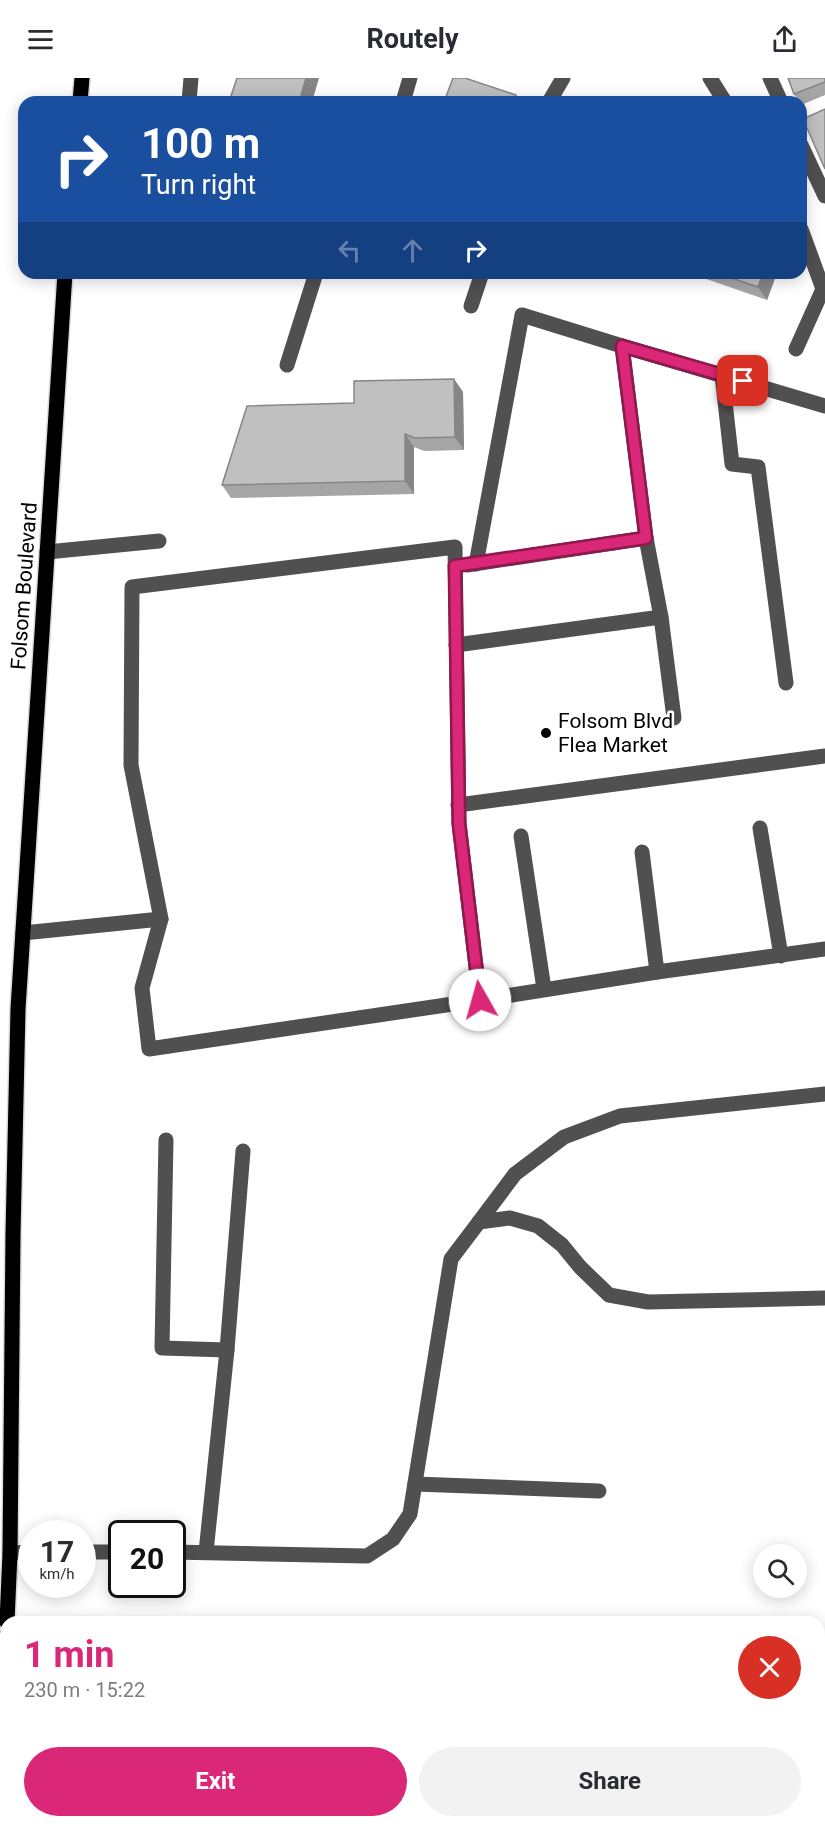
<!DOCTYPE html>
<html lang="en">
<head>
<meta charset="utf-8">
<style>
  body { margin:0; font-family:Roboto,sans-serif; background:#f2f2f3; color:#2b2b33; height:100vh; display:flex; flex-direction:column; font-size:22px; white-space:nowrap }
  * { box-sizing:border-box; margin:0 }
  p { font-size:20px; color:#7c7c81 }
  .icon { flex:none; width:33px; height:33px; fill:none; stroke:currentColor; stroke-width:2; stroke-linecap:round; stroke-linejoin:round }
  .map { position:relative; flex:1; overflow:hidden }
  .drawer { position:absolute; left:0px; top:1538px; width:825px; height:212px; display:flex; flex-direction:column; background:#fff; border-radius:18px 18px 0 0; box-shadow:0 3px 15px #0003 }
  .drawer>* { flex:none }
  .top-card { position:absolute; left:18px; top:18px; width:789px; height:183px; border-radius:18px; box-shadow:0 3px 15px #0003; background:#1a4fa0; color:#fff; overflow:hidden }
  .fabs { position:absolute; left:753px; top:1466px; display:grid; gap:12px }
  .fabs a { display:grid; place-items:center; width:54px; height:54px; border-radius:50%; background:#fff; box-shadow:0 3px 15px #0003; font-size:30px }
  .speed { position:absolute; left:18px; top:1442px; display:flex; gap:12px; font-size:30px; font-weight:700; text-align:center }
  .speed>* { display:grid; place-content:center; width:78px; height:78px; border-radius:50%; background:#fff; box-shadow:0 3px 15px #0003; line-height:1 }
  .speed small { font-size:15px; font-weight:400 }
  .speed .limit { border:3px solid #111; border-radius:9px; background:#fff; color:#111 }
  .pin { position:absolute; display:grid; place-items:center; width:51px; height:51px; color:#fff; margin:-26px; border-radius:12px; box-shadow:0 3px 9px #0006 }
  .me { position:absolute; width:66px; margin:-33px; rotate:353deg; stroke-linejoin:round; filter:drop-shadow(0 0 4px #0008) }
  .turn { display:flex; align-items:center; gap:21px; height:126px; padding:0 24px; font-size:27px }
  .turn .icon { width:78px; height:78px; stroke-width:2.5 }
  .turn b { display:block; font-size:42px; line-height:51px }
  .lanes { display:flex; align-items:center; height:57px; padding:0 24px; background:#0003; justify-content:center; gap:30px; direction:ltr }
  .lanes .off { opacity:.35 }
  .round { display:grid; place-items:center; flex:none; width:63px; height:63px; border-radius:32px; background:#f2f2f3 }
  .head { display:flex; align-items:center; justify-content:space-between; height:102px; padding:0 24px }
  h1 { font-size:36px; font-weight:700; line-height:45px; color:#db2777 }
  .primary-button { display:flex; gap:12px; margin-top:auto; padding:12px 24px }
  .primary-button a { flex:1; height:69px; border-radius:36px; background:#db2777; color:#fff; font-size:24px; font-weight:700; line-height:69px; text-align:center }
  .primary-button a+a { background:#f2f2f3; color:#2b2b33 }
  header { display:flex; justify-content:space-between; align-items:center; height:78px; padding:0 24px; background:#fff; font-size:27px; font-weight:700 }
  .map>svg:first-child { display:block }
</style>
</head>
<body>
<header><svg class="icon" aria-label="menu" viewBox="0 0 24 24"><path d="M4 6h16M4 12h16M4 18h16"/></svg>Routely<svg class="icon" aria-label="share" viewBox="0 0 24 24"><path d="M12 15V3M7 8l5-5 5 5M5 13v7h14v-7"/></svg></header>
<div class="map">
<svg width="825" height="1748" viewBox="0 0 825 1748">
  <rect width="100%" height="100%" fill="#fff"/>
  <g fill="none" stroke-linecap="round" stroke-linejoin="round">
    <defs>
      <g id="major">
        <path d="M80 24 82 0"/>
        <path d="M7 1544 10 1475 13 1156 18 931 65 195"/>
        <path d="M4 1748 2 1648 6 1558"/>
      </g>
    </defs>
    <!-- major casing -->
    <use href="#major" stroke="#dbdbdb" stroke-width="18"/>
    <!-- minor -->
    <g stroke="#505050" stroke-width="15">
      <path d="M710 0 725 24"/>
      <path d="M770 0 781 24"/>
      <path d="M189 24 191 0"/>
      <path d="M403 24 410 0"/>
      <path d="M549 24 563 0"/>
      <path d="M801 67 825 118"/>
      <path d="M471 228 482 195"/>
      <path d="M622 268 825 328"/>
      <path d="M796 271 823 211 801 151"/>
      <path d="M287 287 316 195"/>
      <path d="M722 297 732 386 758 389 786 605"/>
      <path d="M455 469 459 745 480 922 149 971 142 910 161 841 131 687 132 509Z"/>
      <path d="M47 474 159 463"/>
      <path d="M476 486 522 237 622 268 646 460"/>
      <path d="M661 539 674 640"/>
      <path d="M456 567 661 539 646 460 467 487"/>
      <path d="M458 727 825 678"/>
      <path d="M760 750 781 878"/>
      <path d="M521 758 544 911"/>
      <path d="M642 774 657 894"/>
      <path d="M23 855 161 841"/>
      <path d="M480 922 657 894 825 871"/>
      <path d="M825 1016 620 1038 564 1059 515 1096 479 1144 510 1140 538 1148 562 1167 580 1189 609 1217 648 1224 825 1220"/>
      <path d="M166 1062 162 1270 227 1272"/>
      <path d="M415 1406 599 1413"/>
      <path d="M82 1474H122"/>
      <path d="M172 1474 367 1478 393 1461 410 1436 451 1181 479 1144"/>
      <path d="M206 1474 227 1272 243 1073"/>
      <path d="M10 1475 32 1474"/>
      <path d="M3 1746 36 1748"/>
    </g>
    <!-- major -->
    <use href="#major" stroke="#000" stroke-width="15"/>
  </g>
  <!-- wall -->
  <g fill="#a5a5a5">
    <path d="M825 0V17L801 27V24H799L794 16Z"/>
    <path d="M689 195H777L767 222Z"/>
    <path d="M454 301 463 314 464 372 424 373 414 369V416L231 420 222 407 354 325Z"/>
    <path d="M589 1743H747V1748H637Z"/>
  </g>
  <!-- shaded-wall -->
  <g fill="#868686">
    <path d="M306 0H319L312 24H299Z"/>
    <path d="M516 17 521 24H514Z"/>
    <path d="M763 195H777L767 222 758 209Z"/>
    <path d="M454 301 463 314 464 372 455 359Z"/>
    <path d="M405 356 414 369V416L405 403Z"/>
    <path d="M737 1743H747V1748H738L737 1746Z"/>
  </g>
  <!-- building -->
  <g fill="#c0c0c0" stroke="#868686" stroke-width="1.5">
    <path d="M237 0H306L299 24H229Z"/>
    <path d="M453 0H465L516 17 514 24H444Z"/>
    <path d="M788 0H825V4L794 16Z"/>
    <path d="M825 31V91L803 41Z"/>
    <path d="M717 195H763L758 209Z"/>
    <path d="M454 301 455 359 415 360 405 356V403L222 407 247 328 354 325V303Z"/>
    <path d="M704 1743H737V1746Z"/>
  </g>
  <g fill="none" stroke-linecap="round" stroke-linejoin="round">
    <defs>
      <path id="route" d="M480 922 459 746 455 488 646 460 622 268 743 303"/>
    </defs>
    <!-- route casing -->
    <use href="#route" stroke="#8e194d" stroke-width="15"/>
    <!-- route -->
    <use href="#route" stroke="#db2777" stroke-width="10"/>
  </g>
  <!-- markers -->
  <circle fill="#000" stroke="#fff" stroke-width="2" cx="546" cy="655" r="6"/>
  <g text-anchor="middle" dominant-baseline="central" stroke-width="5" stroke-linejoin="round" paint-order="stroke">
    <!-- street labels -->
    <g font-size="21" fill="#000" stroke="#fff">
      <text transform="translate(24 508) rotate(-86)">Folsom Boulevard</text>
    </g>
    <!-- poi labels -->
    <g font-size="21" fill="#000" stroke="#fff" text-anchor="start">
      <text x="558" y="643">Folsom Blvd<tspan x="558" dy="24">Flea Market</tspan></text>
    </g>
  </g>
</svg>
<div class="fabs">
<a><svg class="icon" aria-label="search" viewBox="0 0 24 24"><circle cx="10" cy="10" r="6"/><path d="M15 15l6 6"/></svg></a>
</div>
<div class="speed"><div>17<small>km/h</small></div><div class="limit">20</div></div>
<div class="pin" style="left:743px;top:303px;background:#d93025"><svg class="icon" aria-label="arrive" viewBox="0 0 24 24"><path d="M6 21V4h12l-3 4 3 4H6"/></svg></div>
<svg class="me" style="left:480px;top:922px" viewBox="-20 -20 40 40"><circle r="19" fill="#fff"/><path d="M0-13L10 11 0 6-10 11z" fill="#db2777"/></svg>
<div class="top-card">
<div class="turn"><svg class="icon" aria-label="right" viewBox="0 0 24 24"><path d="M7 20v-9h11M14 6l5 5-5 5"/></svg><div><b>100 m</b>Turn right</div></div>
<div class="lanes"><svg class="icon off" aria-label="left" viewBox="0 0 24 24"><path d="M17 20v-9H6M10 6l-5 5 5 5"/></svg><svg class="icon off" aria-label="ahead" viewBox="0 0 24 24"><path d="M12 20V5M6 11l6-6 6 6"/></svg><svg class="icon" aria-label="right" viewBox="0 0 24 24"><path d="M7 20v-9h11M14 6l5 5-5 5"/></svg></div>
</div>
<section class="drawer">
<div class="head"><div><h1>1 min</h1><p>230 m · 15:22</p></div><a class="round" style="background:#d93025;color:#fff"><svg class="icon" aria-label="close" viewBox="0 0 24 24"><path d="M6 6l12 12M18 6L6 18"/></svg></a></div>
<div class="primary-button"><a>Exit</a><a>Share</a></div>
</section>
</div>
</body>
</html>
